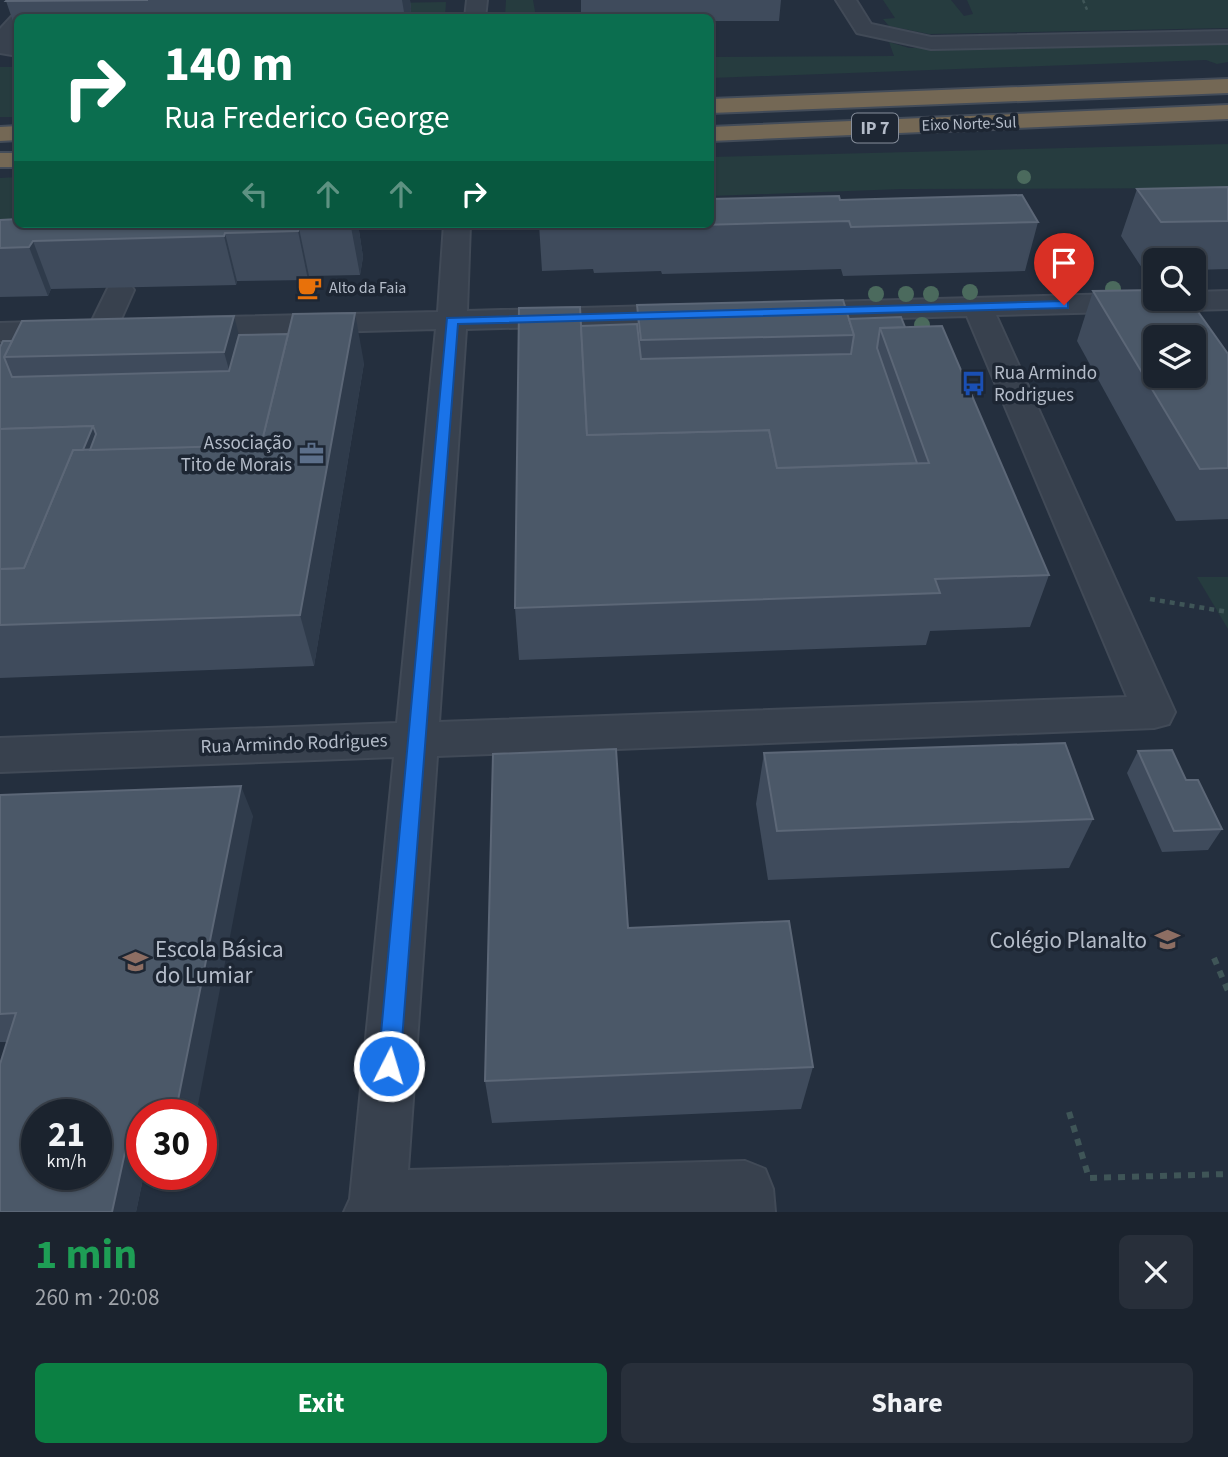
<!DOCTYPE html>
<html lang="en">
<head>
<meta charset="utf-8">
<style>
  body { margin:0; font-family:"Source Sans 3",sans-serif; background:#282f3a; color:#f1f3f6; height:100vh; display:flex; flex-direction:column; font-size:26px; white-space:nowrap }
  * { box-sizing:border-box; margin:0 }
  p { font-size:23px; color:#a0a4aa }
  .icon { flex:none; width:38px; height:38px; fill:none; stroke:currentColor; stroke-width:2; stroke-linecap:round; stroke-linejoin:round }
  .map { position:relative; height:1212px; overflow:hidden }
  .panel { display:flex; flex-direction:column; background:#1b232e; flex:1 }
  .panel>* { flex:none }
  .top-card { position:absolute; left:14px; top:14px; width:700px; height:214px; border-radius:10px; box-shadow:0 2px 5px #0004,0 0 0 2px #39404a; background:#0b6e4f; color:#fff; overflow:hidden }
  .buttons { position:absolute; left:1143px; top:248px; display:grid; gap:14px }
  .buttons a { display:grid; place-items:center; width:63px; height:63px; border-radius:10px; background:#1b232e; box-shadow:0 2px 5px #0004,0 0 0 2px #39404a; font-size:35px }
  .speed { position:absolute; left:21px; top:1099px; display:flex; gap:14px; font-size:35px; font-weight:700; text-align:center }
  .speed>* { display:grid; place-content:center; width:91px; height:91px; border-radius:50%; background:#1b232e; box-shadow:0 2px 5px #0004,0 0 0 2px #39404a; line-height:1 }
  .speed small { font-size:18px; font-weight:400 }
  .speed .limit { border:10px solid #d22; background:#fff; color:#111 }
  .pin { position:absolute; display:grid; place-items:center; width:60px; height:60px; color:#fff; margin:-72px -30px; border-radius:50% 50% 50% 0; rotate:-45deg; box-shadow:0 0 7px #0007 }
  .pin .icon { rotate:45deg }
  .me { position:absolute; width:77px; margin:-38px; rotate:5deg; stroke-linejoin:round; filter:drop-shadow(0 0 5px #0008) }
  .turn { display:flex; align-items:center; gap:24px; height:147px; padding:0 35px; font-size:32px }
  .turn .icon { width:91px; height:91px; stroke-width:2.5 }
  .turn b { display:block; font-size:49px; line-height:60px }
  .lanes { display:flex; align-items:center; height:66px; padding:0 35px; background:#0003; justify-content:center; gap:35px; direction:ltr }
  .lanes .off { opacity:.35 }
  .round { display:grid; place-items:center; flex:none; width:74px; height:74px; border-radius:10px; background:#282f3a }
  .overview { display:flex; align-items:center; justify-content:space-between; height:119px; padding:0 35px }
  h1 { font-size:42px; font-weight:700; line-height:52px; color:#1e9e55 }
  .cta { display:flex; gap:14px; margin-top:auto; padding:14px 35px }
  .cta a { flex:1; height:80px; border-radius:10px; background:#0b8043; color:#fff; font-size:28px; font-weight:700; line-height:80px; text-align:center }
  .cta a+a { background:#282f3a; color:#f1f3f6 }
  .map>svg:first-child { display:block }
</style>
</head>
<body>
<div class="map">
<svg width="1228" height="1212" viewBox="0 0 1228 1212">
  <rect width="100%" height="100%" fill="#242f3e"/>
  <!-- green -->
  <g fill="#263c3f">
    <path d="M506 0H533L536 17H505Z"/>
    <path d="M883 0H951L964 16 973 14 967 0H1228V28L929 34 889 26 883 19 895 18Z"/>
    <path d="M446 2 445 17H409L389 3Z"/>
    <path d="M889 42 909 48 1228 43V62L1217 64 1206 60 711 78 710 57 894 56Z"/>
    <rect x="0" y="67" width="17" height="50"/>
    <path d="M1228 144V188L902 189 711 196 710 157Z"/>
    <path d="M17 177V219L0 220V178Z"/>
    <path d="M1197 577H1228V629Z"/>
  </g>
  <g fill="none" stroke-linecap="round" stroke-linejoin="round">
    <defs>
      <g id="minor">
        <path d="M467 0H487L485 18H465Z"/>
        <path d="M836 0H856L871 24 931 37 1228 31V43L931 49 857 33Z"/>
        <path d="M18 15 26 18H18V35L12 42 18 43V56L0 53V29L11 17Z"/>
        <path d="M444 224H470L467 311 691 305 701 308 706 314 701 320 691 323 466 329 439 722 1127 697 967 316 793 321 783 318 778 312 783 306 793 303 1155 293V299H1194V292L1228 291V309L996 315 1175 712 1169 724 1154 728 437 756 408 1170 745 1161 765 1169 773 1189 775 1212H344L350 1199 394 757 0 772V738L397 723 436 329 184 336 173 333 169 327 173 321 184 318 438 312Z"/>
        <path d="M120 281 130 284 134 290 114 335 103 338 92 335 88 329 110 284Z"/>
        <path d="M68 321 79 324 83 330 79 336 0 341V323Z"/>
      </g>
      <g id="highway">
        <path d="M1228 79V93L710 113V99Z"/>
        <path d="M1228 105V119L710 141V127Z"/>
        <path d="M18 126V140L0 141V127Z"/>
        <rect x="0" y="153" width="18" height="14"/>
      </g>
    </defs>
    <!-- minor casing -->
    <use href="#minor" stroke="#414a57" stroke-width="4"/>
    <!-- highway casing -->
    <use href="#highway" stroke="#434c59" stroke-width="4"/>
    <!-- path-far2 -->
    <path stroke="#3f5557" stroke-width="2.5" stroke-dasharray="3.5 3.5" stroke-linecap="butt" d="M1083 0 1088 12"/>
    <!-- path-far1 -->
    <path stroke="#3f5557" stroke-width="4.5" stroke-dasharray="5 5" stroke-linecap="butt" d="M1150 599 1228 612"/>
    <!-- path -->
    <g stroke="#3f5557" stroke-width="6" stroke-dasharray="7 7" stroke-linecap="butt">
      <path d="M1214 958 1228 991"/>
      <path d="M1069 1112 1089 1178 1228 1174"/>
    </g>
    <!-- minor -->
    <use href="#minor" fill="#38414e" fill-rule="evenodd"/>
    <!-- highway -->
    <use href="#highway" fill="#746855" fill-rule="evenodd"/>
  </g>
  <!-- trees -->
  <g fill="#4b6a5d">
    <circle cx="1024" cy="177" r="7"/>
    <circle cx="1113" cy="289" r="8"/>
    <circle cx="970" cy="292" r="8"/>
    <circle cx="876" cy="294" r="8"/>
    <circle cx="906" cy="294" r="8"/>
    <circle cx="931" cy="294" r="8"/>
    <circle cx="922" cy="325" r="8"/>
  </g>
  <!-- wall -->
  <g fill="#3f4b5c">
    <path d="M7 0H410L411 9 409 18H18V36L6 1Z"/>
    <path d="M581 0H781L779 21H710V18H581Z"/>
    <path d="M1228 187V269L1194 270V261H1155V271H1144L1121 236 1137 189Z"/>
    <path d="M840 200 1038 222 1025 271 843 276 841 269 662 274 661 271 594 273 593 269 542 271 539 224H593V230V224H710Z"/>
    <path d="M0 220 18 224H358L363 257 360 275 309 276 308 280 237 281 236 285 51 289 48 296 0 297Z"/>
    <path d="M1093 291 1228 354V519L1176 521 1077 341Z"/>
    <path d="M637 305 849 319 905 327 1049 575 1030 627 930 631 926 645 519 660 515 608 581 326 637 324Z"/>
    <path d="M239 335 364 363 314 666 0 678V347Z"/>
    <path d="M1138 751 1186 780 1222 829 1208 850 1162 852 1127 773Z"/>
    <path d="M764 753 1093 819 1069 868 768 880 756 804Z"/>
    <path d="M0 795 253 816 142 1115V1174H144L136 1212 7 1042H0Z"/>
    <path d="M628 928 813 1067 801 1109 492 1123 485 1081Z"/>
  </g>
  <!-- shaded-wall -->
  <g fill="#2f3b4b">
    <path d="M402 0H410L411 9 409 18H405Z"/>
    <path d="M352 224H358L363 257 360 275 351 227Z"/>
    <path d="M299 228 309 276 308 280 298 231Z"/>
    <path d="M225 233 237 281 236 285 224 236Z"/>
    <path d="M33 241 51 289 48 296 29 247Z"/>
    <path d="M355 313 364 363 314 666 300 615Z"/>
    <path d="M234 316 247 366 238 402 224 352Z"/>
    <path d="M93 426 108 466 30 580Z"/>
    <path d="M241 786 253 816 196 1115H175Z"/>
    <path d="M129 1134 142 1151V1174H144L136 1212H112Z"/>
  </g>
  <!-- building -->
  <g fill="#4b5868" stroke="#5c6777" stroke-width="2" fill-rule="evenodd">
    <path d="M7 0H148L6 1Z"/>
    <path d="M1228 187V221L1161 222 1137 189Z"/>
    <path d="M1022 195 1038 222 851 227 849 221 664 226 663 224H710V199L839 196 840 200Z"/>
    <path d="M18 219V224H352L351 227 299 228 298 231 225 233 224 236 33 241 29 247 0 248V220Z"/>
    <path d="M1155 290V299H1189L1228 354V468L1200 469 1093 291ZM1155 338H1194V376H1155Z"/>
    <path d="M843 300 854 335 641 340 637 305Z"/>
    <path d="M580 307 587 435 769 430 777 468 929 463 880 328 942 326 1049 575 935 579 940 593 515 608 519 308Z"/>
    <path d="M355 313 300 615 0 625V569L24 568 73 450 261 445 293 314Z"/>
    <path d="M234 316 224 352 4 357 22 321Z"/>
    <path d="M901 317 905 327 880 328 877 348 917 463 777 468 769 430 587 435 581 326 637 324 641 359 851 354 854 335 849 319Z"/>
    <path d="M288 334 261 445 90 450 96 434 93 426 0 429V347L3 341H12L4 357 12 377 121 374 229 371 239 335Z"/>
    <path d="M93 426 83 450H73L24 568 0 569V429Z"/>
    <path d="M1065 743 1093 819 777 831 764 753Z"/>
    <path d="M616 749 628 928 789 921 813 1067 485 1081 493 754Z"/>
    <path d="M1172 750 1186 780H1198L1222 829 1174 831 1138 751Z"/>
    <path d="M241 786 175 1115H142V1134H129L112 1212H0V1064L16 1013 0 1014V795ZM37 1115H96V1174H37Z"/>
  </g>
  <!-- route -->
  <path fill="#1a73e8" stroke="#114b97" stroke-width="2" d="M1064 301 1068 302V308L458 324 400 1066 397 1074 389 1077 381 1074 378 1066 447 318Z"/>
  <!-- icons -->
  <defs>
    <symbol id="cafe-bare" viewBox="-9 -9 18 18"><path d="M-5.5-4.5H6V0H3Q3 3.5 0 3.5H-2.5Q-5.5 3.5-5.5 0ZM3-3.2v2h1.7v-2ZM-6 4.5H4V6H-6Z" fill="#e8710a" stroke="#1d2633" stroke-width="2.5" paint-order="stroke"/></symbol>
    <symbol id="bus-bare" viewBox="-9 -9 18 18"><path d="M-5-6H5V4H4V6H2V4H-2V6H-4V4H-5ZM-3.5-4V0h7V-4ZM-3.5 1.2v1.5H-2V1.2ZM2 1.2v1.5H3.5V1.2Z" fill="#1a4fb4" stroke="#1d2633" stroke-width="2.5" paint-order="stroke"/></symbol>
    <symbol id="office-bare" viewBox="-9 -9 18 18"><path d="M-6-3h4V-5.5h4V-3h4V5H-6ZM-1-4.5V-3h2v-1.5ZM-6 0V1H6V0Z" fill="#5c6f8a" stroke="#1d2633" stroke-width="2.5" paint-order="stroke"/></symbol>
    <symbol id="school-bare" viewBox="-9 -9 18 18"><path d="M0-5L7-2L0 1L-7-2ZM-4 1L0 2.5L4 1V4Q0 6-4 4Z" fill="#8d6e63" stroke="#1d2633" stroke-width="2.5" paint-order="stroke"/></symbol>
  </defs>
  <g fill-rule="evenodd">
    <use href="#cafe-bare" x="292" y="270" width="35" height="35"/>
    <use href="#bus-bare" x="956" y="366" width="35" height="35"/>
    <use href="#office-bare" x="294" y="436" width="35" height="35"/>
    <use href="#school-bare" x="1150" y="922" width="35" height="35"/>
    <use href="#school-bare" x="118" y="944" width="35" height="35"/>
  </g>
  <g text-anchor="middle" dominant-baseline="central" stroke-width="7" stroke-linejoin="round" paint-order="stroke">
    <!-- far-street labels -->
    <g font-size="16" fill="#b4bcc9" stroke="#1d2633">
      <text transform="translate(969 124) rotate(-2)">Eixo Norte-Sul</text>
    </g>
    <!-- far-poi labels -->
    <g font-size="16" fill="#b4bcc9" stroke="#1d2633" text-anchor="start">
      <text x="329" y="288">Alto da Faia</text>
    </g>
    <!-- shield labels -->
    <rect fill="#1d2633" stroke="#878f9c" stroke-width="2" x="852" y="113.5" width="46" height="29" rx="5"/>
    <g font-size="18" font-weight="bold" fill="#b4bcc9">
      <text x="875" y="128">IP 7</text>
    </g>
    <!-- poi labels -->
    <g font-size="19" fill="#b4bcc9" stroke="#1d2633" text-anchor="start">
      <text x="994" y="373">Rua Armindo<tspan x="994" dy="22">Rodrigues</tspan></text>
      <text x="292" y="443" text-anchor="end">Associação<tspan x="292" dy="22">Tito de Morais</tspan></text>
    </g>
    <!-- street labels -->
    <g font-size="19" fill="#b4bcc9" stroke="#1d2633">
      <text transform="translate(294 744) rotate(-2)">Rua Armindo Rodrigues</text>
    </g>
    <!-- near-poi labels -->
    <g font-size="23" fill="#b4bcc9" stroke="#1d2633" text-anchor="end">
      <text x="1147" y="940">Colégio Planalto</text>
      <text x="155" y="949" text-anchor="start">Escola Básica<tspan x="155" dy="26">do Lumiar</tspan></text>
    </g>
  </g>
</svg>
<div class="buttons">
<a><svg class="icon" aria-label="search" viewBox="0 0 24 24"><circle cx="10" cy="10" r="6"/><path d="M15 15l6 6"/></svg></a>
<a><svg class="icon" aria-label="layers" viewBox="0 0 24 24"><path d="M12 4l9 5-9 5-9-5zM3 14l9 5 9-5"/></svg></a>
</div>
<div class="speed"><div>21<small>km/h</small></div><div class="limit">30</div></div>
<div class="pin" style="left:1064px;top:305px;background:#d93025"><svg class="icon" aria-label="arrive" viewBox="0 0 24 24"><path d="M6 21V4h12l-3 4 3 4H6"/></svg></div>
<svg class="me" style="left:389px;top:1066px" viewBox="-20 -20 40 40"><circle r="17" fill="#1a73e8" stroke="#fff" stroke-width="3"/><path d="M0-11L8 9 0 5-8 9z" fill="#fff"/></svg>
<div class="top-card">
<div class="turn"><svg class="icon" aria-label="right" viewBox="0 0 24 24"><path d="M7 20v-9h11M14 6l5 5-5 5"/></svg><div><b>140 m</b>Rua Frederico George</div></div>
<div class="lanes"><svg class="icon off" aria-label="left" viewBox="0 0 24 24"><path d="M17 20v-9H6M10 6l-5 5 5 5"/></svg><svg class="icon off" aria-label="ahead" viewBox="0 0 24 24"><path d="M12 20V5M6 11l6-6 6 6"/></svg><svg class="icon off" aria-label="ahead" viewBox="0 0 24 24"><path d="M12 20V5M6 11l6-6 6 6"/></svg><svg class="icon" aria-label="right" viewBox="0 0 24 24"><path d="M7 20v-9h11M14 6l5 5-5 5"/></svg></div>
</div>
</div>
<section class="panel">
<div class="overview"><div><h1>1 min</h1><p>260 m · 20:08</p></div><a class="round"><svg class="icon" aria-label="close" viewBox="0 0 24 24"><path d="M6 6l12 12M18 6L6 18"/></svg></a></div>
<div class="cta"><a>Exit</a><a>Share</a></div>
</section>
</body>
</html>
